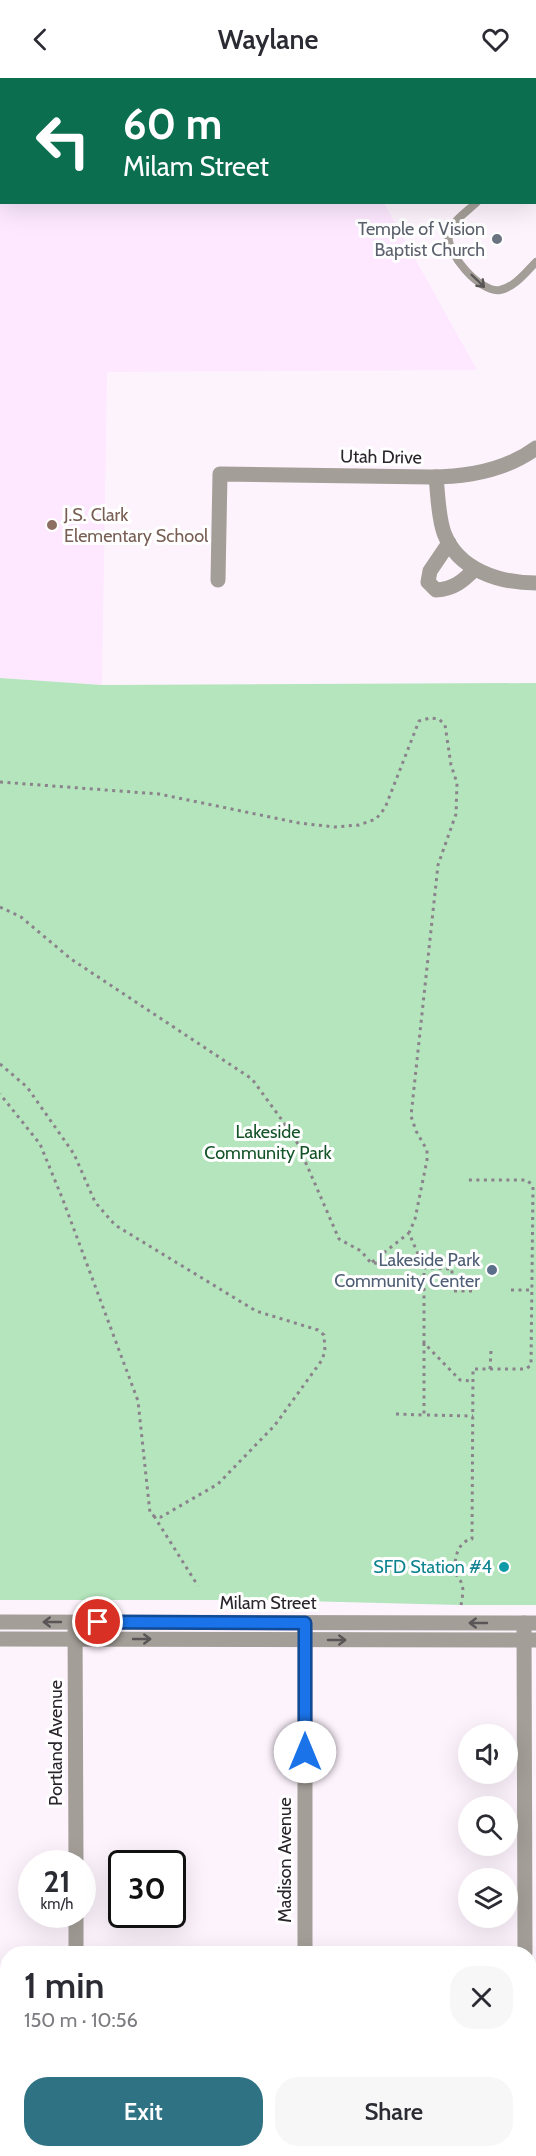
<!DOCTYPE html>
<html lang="en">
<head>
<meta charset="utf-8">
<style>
  body { margin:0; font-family:Cabin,sans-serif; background:#f7f7f7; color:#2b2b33; height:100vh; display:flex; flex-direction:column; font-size:22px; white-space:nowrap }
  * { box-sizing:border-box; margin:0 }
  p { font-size:20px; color:#7c7c81 }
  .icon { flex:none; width:33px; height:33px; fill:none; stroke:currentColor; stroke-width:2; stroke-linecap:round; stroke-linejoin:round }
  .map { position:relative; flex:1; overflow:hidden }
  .details { position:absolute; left:0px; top:1868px; width:537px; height:212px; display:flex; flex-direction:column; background:#fff; border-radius:24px 24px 0 0; box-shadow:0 6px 24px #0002 }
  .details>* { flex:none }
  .hud { position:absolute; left:0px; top:0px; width:537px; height:126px; box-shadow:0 6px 24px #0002; background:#0b6e4f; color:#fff; overflow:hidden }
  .buttons { position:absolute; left:458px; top:1646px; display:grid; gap:12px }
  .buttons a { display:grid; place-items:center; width:60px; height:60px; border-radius:50%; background:#fff; box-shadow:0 6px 24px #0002; font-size:30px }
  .speed { position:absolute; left:18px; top:1772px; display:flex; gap:12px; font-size:30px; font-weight:700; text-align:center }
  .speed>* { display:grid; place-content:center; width:78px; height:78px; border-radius:50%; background:#fff; box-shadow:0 6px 24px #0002; line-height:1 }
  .speed small { font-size:15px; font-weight:400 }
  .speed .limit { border:3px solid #111; border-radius:9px; background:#fff; color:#111 }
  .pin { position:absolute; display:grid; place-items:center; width:51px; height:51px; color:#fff; margin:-26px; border:3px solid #fff; border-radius:50%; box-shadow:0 2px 6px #0007 }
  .me { position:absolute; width:66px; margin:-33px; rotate:0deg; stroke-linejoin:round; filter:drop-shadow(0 0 4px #0008) }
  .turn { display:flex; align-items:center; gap:21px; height:126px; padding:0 24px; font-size:27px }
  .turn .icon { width:78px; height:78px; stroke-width:2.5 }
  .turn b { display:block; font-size:42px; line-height:51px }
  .round { display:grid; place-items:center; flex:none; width:63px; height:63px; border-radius:24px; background:#f7f7f7 }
  .headline { display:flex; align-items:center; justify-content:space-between; height:102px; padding:0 24px }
  h1 { font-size:36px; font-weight:600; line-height:45px }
  .action { display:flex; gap:12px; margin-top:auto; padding:12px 24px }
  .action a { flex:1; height:69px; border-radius:24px; background:#2f7283; color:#fff; font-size:24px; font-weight:600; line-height:69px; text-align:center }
  .action a+a { background:#f7f7f7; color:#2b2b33 }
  header { display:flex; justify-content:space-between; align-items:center; height:78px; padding:0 24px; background:#fff; font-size:27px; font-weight:600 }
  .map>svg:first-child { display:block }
</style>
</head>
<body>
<header><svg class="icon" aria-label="back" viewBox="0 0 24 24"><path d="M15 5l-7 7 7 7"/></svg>Waylane<svg class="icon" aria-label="heart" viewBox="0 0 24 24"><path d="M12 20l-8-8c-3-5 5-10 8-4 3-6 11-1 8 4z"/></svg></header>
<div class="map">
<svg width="536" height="2078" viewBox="0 0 536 2078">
  <rect width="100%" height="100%" fill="#fdf3fd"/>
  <!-- built -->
  <path fill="#fde8ff" d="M0 0H315L316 1 2 2V124L384 125 477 292 107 294 102 607 0 600Z"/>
  <!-- green -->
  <path fill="#b4e5bc" d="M0 600 102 607 536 605V1527H461L261 1522H0Z"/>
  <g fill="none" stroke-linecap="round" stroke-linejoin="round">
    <!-- path -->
    <g stroke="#8b838c" stroke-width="3" stroke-dasharray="3 4.5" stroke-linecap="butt">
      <path d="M0 704 159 716 299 745 335 749 359 747 376 741 385 730 419 643 430 640 439 641 445 647 451 687 457 705 456 736 438 787 411 1038 416 1053 427 1072V1082L415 1141 409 1155 424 1190"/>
      <path d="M0 829 21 839 71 881 252 1001 295 1060 339 1161 361 1173 371 1185 423 1187"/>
      <path d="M0 986 27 1009 74 1076 95 1124 115 1147 256 1233 318 1252 324 1257 325 1273 322 1282 275 1347 218 1406 161 1439 154 1438 150 1435 138 1323 63 1122 40 1066 0 1016"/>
      <path d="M372 1184 409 1155"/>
      <path d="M511 1212H532"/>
      <path d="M472 1213H452V1191L424 1190V1265L460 1302 473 1303"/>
      <path d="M424 1265V1337L473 1338"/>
      <path d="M490 1291 491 1273"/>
      <path d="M396 1336 424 1337"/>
      <path d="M154 1438 198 1508"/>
      <path d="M461 1527C462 1521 464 1512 462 1507 461 1502 459 1502 457 1498 452 1485 457 1463 472 1461L473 1291H526L531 1287 533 1108 527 1102H466"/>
    </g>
    <!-- service -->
    <g stroke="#a39e97" stroke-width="8">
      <path d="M536 67V66"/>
      <path d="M477 124C468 133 452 143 449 155 444 174 481 216 500 212 515 209 526 194 536 184"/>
    </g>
    <!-- minor -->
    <g stroke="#a39e97" stroke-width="15">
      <path d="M483 0 484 2"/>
      <path d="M436 399C438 417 438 438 444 455 458 492 499 505 536 505"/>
      <path d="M449 465 430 493 428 504 436 512C454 511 463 503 475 491"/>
      <path d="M218 502 220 396 430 399C467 399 505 393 536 370"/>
      <path d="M75 1544 76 1785"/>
      <path d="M524 1545 525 1875"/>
      <path d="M76 1875V1836"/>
      <path d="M305 1875V1545"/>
      <path d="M0 1955 8 1956"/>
      <path d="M74 2078V2072"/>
      <path d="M304 2078V2072"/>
      <path d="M525 2078V2072"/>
    </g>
    <!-- tertiary -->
    <g stroke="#a39e97" stroke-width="15">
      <path d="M0 1544 536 1545"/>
      <path d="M0 1561 536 1562"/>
    </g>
  </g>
  <!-- one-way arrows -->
  <defs><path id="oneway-shaft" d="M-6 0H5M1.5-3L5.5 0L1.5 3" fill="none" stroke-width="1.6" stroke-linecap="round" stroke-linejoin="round" transform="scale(1.5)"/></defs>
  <g stroke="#5a5556">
    <use href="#oneway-shaft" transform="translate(478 203) rotate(44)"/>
    <use href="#oneway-shaft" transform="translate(52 1544) rotate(180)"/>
    <use href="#oneway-shaft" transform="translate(478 1545) rotate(-180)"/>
    <use href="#oneway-shaft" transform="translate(142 1561)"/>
    <use href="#oneway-shaft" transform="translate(337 1562)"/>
  </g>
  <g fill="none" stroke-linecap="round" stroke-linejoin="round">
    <defs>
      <path id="route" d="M98 1544 305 1545V1674"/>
    </defs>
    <!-- route casing -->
    <use href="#route" stroke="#114b97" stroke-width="15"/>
    <!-- route -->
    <use href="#route" stroke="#1a73e8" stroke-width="10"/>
  </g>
  <!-- markers -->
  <circle fill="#6b7280" stroke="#fff" stroke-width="2" cx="497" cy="161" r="6"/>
  <circle fill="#8d6e63" stroke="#fff" stroke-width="2" cx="52" cy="447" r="6"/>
  <circle fill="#5c6f8a" stroke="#fff" stroke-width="2" cx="492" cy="1192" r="6"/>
  <circle fill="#0f9aa8" stroke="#fff" stroke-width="2" cx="504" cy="1489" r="6"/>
  <g text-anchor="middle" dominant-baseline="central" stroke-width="6" stroke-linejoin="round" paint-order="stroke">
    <!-- worship labels -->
    <g font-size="18" fill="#5b616d" stroke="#fff" text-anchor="end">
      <text x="485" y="151">Temple of Vision<tspan x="485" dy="21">Baptist Church</tspan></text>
    </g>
    <!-- street labels -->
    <g font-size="18" fill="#2a242b" stroke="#fff">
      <text transform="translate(381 379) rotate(1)">Utah Drive</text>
      <text x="268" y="1525">Milam Street</text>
      <text transform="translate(56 1665) rotate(-90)">Portland Avenue</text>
      <text transform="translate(285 1782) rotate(-90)">Madison Avenue</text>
    </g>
    <!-- education labels -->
    <g font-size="18" fill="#785e54" stroke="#fff" text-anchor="start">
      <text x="64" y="437">J.S. Clark<tspan x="64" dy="21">Elementary School</tspan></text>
    </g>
    <!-- park labels -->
    <g font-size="18" fill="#135327" stroke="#fff">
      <text x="268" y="1054">Lakeside<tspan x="268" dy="21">Community Park</tspan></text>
    </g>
    <!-- service labels -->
    <g font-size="18" fill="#4e5e75" stroke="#fff" text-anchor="end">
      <text x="480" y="1182">Lakeside Park<tspan x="480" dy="21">Community Center</tspan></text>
    </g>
    <!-- culture labels -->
    <g font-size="18" fill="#0d838f" stroke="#fff" text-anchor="end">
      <text x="492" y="1489">SFD Station #4</text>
    </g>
  </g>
</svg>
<div class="buttons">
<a><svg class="icon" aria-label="sound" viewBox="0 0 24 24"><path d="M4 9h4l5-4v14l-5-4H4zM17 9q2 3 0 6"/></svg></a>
<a><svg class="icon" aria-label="search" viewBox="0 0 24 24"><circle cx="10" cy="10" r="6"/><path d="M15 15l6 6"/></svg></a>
<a><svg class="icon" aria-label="layers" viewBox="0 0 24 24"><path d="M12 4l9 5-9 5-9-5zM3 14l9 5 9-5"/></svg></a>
</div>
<div class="speed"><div>21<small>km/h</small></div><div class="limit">30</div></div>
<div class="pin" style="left:98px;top:1544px;background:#d93025"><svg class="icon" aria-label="arrive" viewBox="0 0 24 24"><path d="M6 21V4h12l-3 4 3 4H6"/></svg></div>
<svg class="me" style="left:305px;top:1674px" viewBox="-20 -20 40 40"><circle r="19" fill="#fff"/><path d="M0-13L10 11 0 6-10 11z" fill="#1a73e8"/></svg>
<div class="hud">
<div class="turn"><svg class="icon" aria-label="left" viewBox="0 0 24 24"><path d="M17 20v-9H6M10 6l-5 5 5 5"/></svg><div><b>60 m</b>Milam Street</div></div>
</div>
<section class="details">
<div class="headline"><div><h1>1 min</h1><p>150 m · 10:56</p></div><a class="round"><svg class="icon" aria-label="close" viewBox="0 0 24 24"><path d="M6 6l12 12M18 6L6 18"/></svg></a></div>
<div class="action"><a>Exit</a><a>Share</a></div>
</section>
</div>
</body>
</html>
